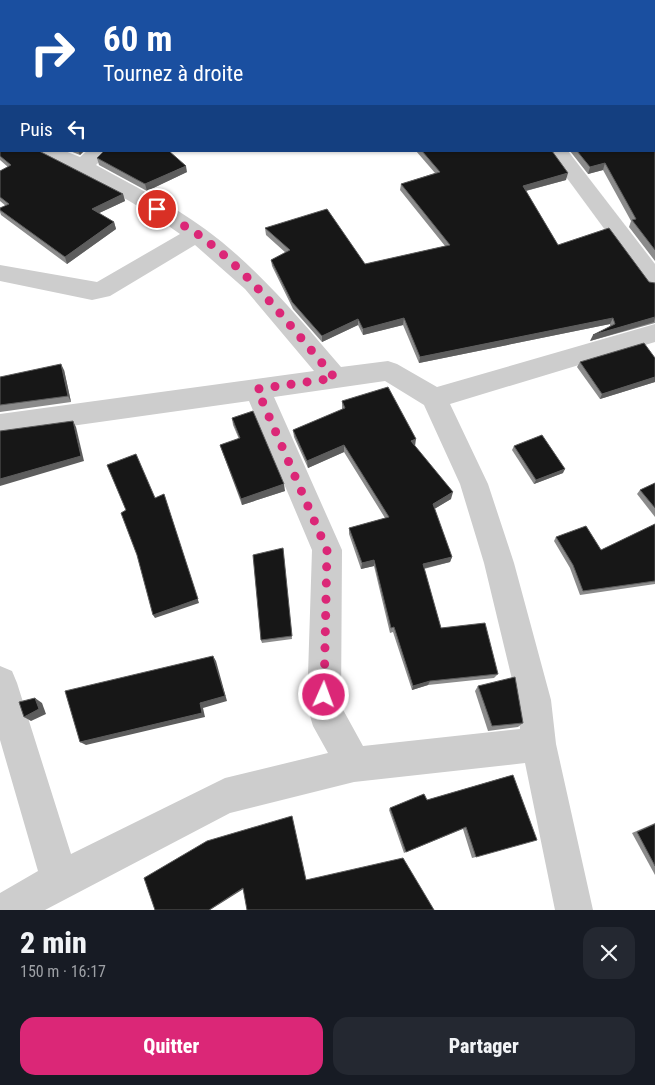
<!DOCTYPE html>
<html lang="fr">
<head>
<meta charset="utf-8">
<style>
  body { margin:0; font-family:"Roboto Condensed",sans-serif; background:#242831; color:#f1f3f6; height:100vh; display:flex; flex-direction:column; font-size:19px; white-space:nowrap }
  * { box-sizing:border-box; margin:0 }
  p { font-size:16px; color:#9ea1a6 }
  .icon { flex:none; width:28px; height:28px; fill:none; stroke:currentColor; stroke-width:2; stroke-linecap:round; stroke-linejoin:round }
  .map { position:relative; height:910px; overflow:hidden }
  .side { display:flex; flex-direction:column; background:#171b24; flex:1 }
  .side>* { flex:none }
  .hud { position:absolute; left:0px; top:0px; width:655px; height:152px; box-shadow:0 1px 4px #0004; background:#1a4fa0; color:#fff; overflow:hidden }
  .pin { position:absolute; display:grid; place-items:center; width:42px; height:42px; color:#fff; margin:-21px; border:2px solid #fff; border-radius:50%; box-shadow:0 1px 5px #0007 }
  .me { position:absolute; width:55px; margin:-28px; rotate:2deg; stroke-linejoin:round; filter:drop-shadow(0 0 4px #0008) }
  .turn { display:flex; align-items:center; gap:18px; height:105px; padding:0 20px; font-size:22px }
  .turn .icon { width:65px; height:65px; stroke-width:2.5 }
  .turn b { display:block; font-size:35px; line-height:42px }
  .then { display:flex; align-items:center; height:48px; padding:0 20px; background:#0003; gap:10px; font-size:19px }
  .round { display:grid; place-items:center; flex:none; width:52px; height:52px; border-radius:15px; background:#242831 }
  .headline { display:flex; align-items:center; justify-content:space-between; height:85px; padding:0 20px }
  h1 { font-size:30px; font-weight:800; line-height:38px }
  .button { display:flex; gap:10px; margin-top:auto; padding:10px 20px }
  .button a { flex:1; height:58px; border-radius:15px; background:#db2777; color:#fff; font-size:20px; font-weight:800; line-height:58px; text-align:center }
  .button a+a { background:#242831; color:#f1f3f6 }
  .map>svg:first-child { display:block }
</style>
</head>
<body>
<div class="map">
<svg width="655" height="910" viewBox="0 0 655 910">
  <rect width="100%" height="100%" fill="#fff"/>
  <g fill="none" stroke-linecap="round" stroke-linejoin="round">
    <!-- minor -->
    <g fill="#cdcdcd" fill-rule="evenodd">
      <path d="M420 0H437V1H421Z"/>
      <path d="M37 151H65L80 157 87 151H110L96 165C132 185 171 204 205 229 257 267 299 318 341 367L388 361 397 364 437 387 655 324V342L450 404 488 484 514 563 551 700 556 744 593 910H555L525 763 354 782 230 813 45 910H0V893L38 871 0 740V666L12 671 17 683 71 854 225 778 328 753 313 726 307 706 312 550 249 401 0 436V414L314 371 245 289 195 245 110 296 92 300 0 281V265L97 282 180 234C137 203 89 177 40 155ZM385 381 424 405 460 484 484 563 517 700 520 729 363 746 341 706 342 550 274 397Z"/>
      <path d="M547 151H568L655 264V289L647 287Z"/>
    </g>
  </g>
  <!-- wall -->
  <g fill="#8b8b8b">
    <path d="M655 0V261L629 227 631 221 603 170 588 174 570 151H654Z"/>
    <path d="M0 18 1 151 123 194 125 201 99 213 114 222 116 229 67 264 1 215 0 212V208L6 206 0 201V171L8 167 0 160Z"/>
    <path d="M70 151H84L80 155Z"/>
    <path d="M416 151H552L566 180 526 191 558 245 649 282 655 283V323L590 341 610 326V324L419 363 403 325 363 335 358 325 322 342 293 309 272 266 271 260 286 253 266 235 265 228 365 264 445 246 400 190 401 184 435 173Z"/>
    <path d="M97 158 187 172 147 191 99 165Z"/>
    <path d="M655 358V382L600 399 577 367 580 362Z"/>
    <path d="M64 370 71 402 0 412V377Z"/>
    <path d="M342 401 415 446 451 499 434 509 452 557 450 562 424 569 441 628 498 674 494 678 428 685 412 690 393 632 390 633 374 566 361 569 349 534V528L385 518 344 452 308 468 294 437 293 430 342 410Z"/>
    <path d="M232 418 285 491 242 505 222 451 220 445 239 439 233 425Z"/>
    <path d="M514 446 563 473 534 484 512 450Z"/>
    <path d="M655 483V517L637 494 640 490Z"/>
    <path d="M655 524V584L580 595 570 568 554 541 556 537 601 550Z"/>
    <path d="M283 548 292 639 262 643 261 640Z"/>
    <path d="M478 686 523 723 518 727 488 731 475 691Z"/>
    <path d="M513 775 476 857 472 858 463 829 404 853 389 810 390 808 427 800Z"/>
    <path d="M655 823V875L632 833Z"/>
  </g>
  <!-- shaded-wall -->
  <g fill="#5d5d5d">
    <path d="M279 0H313L307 1H273Z"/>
    <path d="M78 151H84L80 155Z"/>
    <path d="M605 163 603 170 588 174 590 167Z"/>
    <path d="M186 166 187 172 147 191 145 184Z"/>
    <path d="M568 173 566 180 521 192 523 186Z"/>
    <path d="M123 194 125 201 95 215 92 209Z"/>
    <path d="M114 222 116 229 67 264 65 257Z"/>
    <path d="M655 317 654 322 590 341 593 335Z"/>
    <path d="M404 318 403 325 363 335V329Z"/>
    <path d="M613 318 610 324 419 363 420 357Z"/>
    <path d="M358 319V325L322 342V336Z"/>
    <path d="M61 364 64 370 71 402 68 396Z"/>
    <path d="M655 377V382L600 399 602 394Z"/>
    <path d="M73 421 76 427 84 461 0 486V479Z"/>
    <path d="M416 439 415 446 411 441Z"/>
    <path d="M344 445V452L308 468 307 461Z"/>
    <path d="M565 469 563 473 534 484 536 480Z"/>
    <path d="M284 484 285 491 242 505 241 499Z"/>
    <path d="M453 492 451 499 431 511 433 504Z"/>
    <path d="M164 494 199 603 155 618 153 615Z"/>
    <path d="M452 557 450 562 421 569 423 564Z"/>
    <path d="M374 560V566L361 569 362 563Z"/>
    <path d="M213 656 216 661 227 701 203 708 205 717 86 745 80 742 200 703Z"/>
    <path d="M430 681 428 685 412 690 413 686Z"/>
    <path d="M35 698 42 703 46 714 31 721 24 717Z"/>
    <path d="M243 888H245L210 910H209Z"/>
  </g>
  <!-- building -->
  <g fill="#171717" stroke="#5d5d5d">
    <path d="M76 0H279L273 1H70Z"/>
    <path d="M451 0H655V250L632 220 636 219 605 163 590 167 577 151H654V1H447Z"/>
    <path d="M0 18H1V151H39L123 194 92 209 114 222 65 257 0 210V208L9 204 0 197V171L11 165 0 156Z"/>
    <path d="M104 151H169L186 166 145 184 97 158Z"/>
    <path d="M422 151H552L568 173 523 186 558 245 609 228 649 282 655 283V317L593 335 615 324 613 318 420 357 404 318 363 329 358 319 322 336 292 302 271 260 290 250 265 228 327 209 365 264 450 245 401 184 440 172Z"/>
    <path d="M644 343 655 358V377L602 394 580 362Z"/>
    <path d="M61 364 68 396 0 405V377Z"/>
    <path d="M388 387 416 439 411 441 453 492 433 504 452 557 423 564 441 628 485 623 498 674 430 681 413 686 394 627 391 628 374 560 362 563 349 528 389 517 344 445 307 461 293 430 345 408 342 401Z"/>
    <path d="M253 411 284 484 241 499 220 445 240 438 232 418Z"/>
    <path d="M73 421 81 456 0 479V431Z"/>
    <path d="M542 435 565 469 536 480 514 446Z"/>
    <path d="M136 454 155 498 164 494 198 599 153 615 137 555 121 513 126 510 107 465Z"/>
    <path d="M655 483V508L640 490Z"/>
    <path d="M655 524V581L583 591 573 565 556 537 586 526 601 550Z"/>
    <path d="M283 548 292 636 261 640 253 555Z"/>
    <path d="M213 656 225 696 200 703 202 713 80 742 65 691Z"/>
    <path d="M515 677 523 723 492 726 478 686Z"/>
    <path d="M35 698 39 709 24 717 19 702Z"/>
    <path d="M513 775 537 840 476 857 466 827 406 852 390 808 424 794 427 800Z"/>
    <path d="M292 816 306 880 403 858 434 910H247L243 888 209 910H155L144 878 207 841Z"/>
    <path d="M655 824V866L637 832Z"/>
  </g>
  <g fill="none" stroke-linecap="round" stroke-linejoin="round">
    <!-- route -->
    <path stroke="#db2777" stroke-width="9" stroke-dasharray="0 16.2" d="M157 209C170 217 183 225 196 233 250 271 292 329 335 378L257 389 327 550 324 695"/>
  </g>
</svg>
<div class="pin" style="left:157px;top:209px;background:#d93025"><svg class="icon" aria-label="arrive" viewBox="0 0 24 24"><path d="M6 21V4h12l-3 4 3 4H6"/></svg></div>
<svg class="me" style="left:324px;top:695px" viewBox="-20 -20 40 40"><circle r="17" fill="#db2777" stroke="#fff" stroke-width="3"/><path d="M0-11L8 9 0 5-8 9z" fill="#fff"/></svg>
<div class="hud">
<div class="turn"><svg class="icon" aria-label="right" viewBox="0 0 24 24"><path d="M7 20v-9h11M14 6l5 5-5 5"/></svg><div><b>60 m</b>Tournez à droite</div></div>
<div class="then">Puis<svg class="icon" aria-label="left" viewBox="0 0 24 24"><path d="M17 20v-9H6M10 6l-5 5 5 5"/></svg></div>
</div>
</div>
<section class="side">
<div class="headline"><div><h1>2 min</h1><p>150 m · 16:17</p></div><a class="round"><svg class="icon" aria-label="close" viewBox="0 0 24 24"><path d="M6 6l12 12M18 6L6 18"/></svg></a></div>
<div class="button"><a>Quitter</a><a>Partager</a></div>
</section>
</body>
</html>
